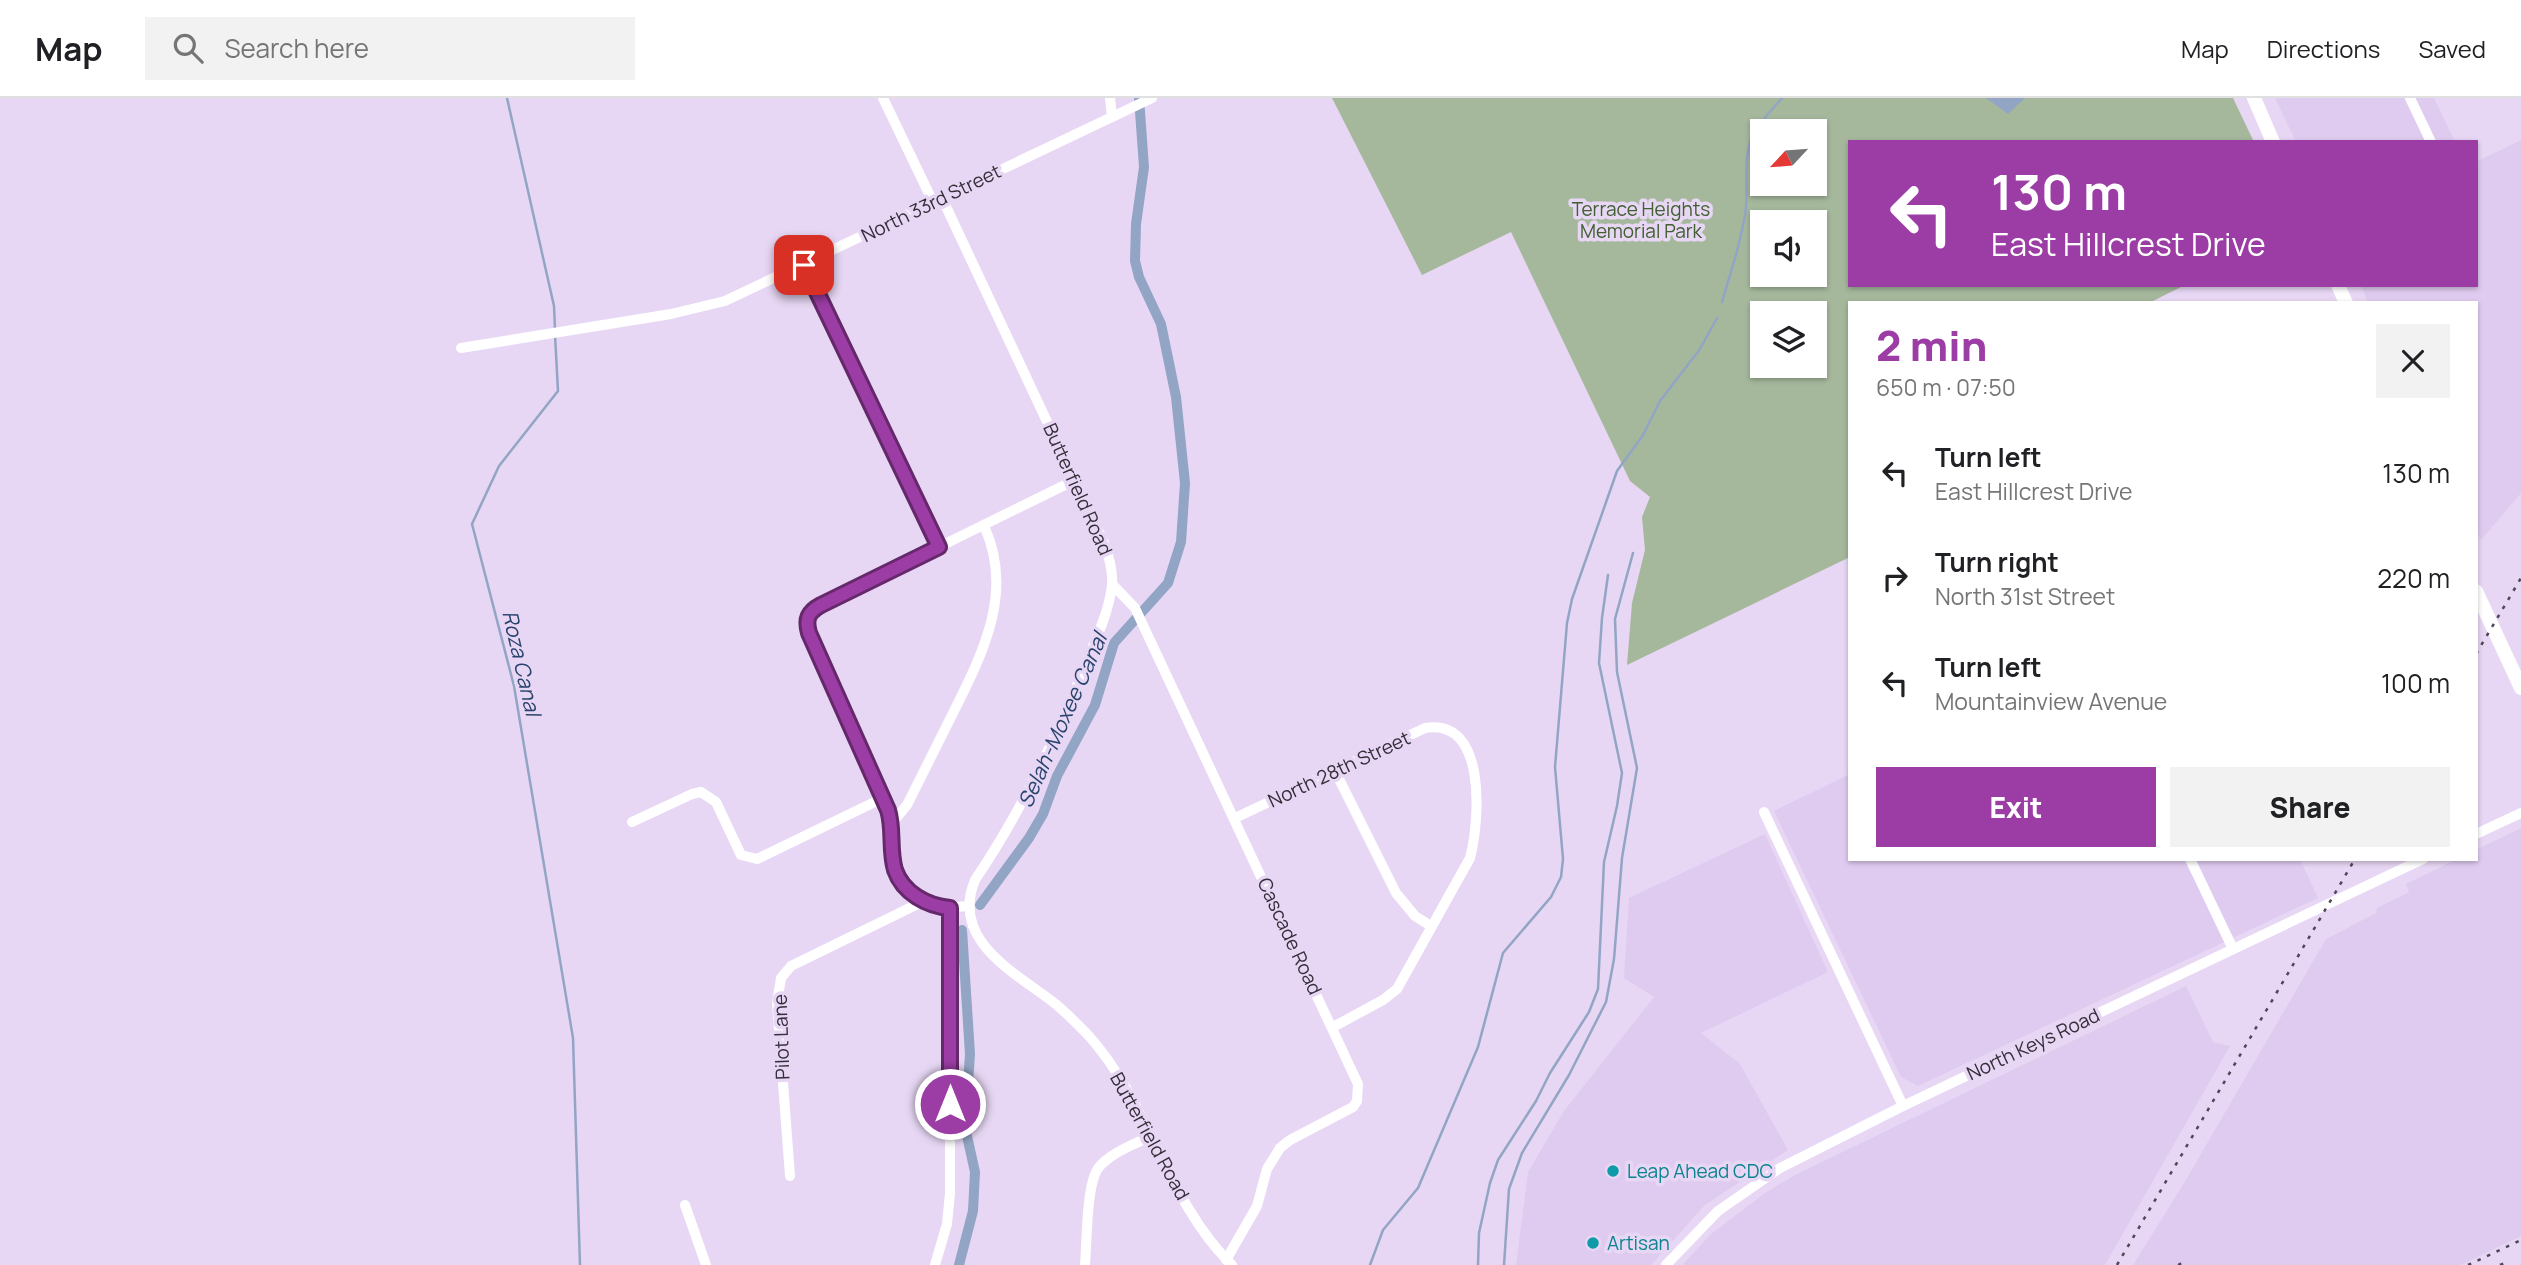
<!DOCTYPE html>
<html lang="en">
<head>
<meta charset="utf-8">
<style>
  body { margin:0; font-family:Manrope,sans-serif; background:#f2f2f2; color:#202124; height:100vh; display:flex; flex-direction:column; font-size:26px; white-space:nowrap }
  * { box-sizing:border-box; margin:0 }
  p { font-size:23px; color:#757577 }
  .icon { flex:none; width:38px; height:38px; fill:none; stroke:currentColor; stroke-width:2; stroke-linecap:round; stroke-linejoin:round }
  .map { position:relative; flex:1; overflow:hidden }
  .panel { position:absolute; left:1848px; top:203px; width:630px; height:560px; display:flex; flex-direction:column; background:#fff; border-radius:0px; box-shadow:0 2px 5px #0004 }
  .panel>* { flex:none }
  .top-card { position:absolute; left:1848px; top:42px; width:630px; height:147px; border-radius:0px; box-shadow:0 2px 5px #0004; background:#9c3da5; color:#fff; overflow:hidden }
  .needle { width:46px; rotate:244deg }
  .fabs { position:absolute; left:1750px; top:21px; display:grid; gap:14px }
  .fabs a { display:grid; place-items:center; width:77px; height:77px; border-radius:0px; background:#fff; box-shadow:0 2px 5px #0004; font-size:35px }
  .pin { position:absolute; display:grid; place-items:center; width:60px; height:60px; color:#fff; margin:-30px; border-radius:14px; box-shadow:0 4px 10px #0006 }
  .me { position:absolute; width:77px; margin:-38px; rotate:0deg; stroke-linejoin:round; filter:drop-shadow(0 0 5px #0008) }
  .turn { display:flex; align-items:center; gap:24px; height:147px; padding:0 28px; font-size:32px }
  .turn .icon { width:91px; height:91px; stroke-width:2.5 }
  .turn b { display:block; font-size:49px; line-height:60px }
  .round { display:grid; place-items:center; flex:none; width:74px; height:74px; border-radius:0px; background:#f2f2f2 }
  .headline { display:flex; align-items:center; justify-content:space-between; height:119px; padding:0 28px }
  h1 { font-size:42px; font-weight:800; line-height:52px; color:#9c3da5 }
  .action { display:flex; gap:14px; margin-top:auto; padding:14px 28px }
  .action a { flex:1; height:80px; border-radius:0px; background:#9c3da5; color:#fff; font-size:28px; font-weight:800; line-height:80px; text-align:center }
  .action a+a { background:#f2f2f2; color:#202124 }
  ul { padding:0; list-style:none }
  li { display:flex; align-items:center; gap:21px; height:105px; padding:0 28px }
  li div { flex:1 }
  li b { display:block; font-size:26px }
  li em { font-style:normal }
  header { display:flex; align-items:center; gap:42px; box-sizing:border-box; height:98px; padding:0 35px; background:#fff; border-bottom:2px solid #e0e0e0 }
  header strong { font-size:33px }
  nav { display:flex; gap:38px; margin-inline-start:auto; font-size:24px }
  .search { width:490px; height:63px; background:#f2f2f2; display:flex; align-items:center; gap:18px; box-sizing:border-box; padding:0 24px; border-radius:0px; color:#757577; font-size:26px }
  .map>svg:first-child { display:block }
</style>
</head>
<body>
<header>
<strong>Map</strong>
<div class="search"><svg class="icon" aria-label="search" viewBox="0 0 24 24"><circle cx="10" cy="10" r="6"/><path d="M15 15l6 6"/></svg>Search here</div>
<nav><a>Map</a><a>Directions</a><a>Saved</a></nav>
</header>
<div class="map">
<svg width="2521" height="1167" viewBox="0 0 2521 1167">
  <rect width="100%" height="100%" fill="#e7d7f4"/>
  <!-- built -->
  <g fill="#dfcbef">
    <path d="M2275 0H2434L2455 44H2296Z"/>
    <path d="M2521 42V395L2481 442 2476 433V205H2368L2361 187H2476V64Z"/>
    <path d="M1850 676V761H2300L2318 800 1918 988 1901 979 1774 713Z"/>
    <path d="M2521 730V1138L2461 1167H2133L2184 1085 2326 841 2376 815 2377 810 2409 794 2406 786 2457 761H2476V752Z"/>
    <path d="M1765 736 1828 874 1701 935 1740 966 1788 1052 1705 1107 1651 1167H1516L1528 1074 1564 1013 1654 899 1624 880 1629 800Z"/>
    <path d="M2186 888 2213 944 2230 948 2105 1167H1682L1711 1136 1765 1095 1797 1076Z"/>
  </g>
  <!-- green -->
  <path fill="#a5b89c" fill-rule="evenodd" d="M1332 0H2233L2254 44H1850V187H2185L2149 205H1850V459L1627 567 1632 505 1645 452 1642 419 1650 399 1630 383 1511 134 1422 177ZM1762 33H1815V86H1762ZM1762 124H1815V177H1762ZM1762 215H1815V268H1762Z"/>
  <!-- water -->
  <path fill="#92a5c4" d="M1986 0H2025L2008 16Z"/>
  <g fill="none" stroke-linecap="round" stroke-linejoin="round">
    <!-- stream -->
    <g stroke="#92a5c4" stroke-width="2.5">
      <path d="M507 0 554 208 555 231"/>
      <path d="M1722 204C1731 173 1742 141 1746 109 1748 86 1743 60 1752 39 1759 24 1772 12 1782 0"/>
      <path d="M555 237 558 293 499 368 472 426 514 588 573 940 580 1167"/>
      <path d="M1370 1167 1383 1132 1418 1090 1478 949 1503 855 1551 799 1561 779 1563 761 1555 669 1567 525 1572 501 1617 373 1643 337 1660 303 1700 251 1717 220"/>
      <path d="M1478 1167 1479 1135 1490 1085 1498 1062 1536 1003 1550 975 1589 914 1598 891 1604 764 1617 708 1622 675 1599 565 1602 520 1608 477"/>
      <path d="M1504 1167 1509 1091 1522 1055 1569 977 1606 904 1614 861 1622 760 1637 670 1617 574 1615 521 1633 455"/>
    </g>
    <!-- canal -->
    <g stroke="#92a5c4" stroke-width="10">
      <path d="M980 807 1029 740 1043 716 1057 678 1095 607 1114 545 1168 485 1181 444 1185 385 1176 299 1161 226 1139 179 1135 163 1136 126 1144 69 1139 0"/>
      <path d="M959 1167 973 1113 975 1074 965 1029 970 956 962 832"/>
    </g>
    <!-- street -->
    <g stroke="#fff" stroke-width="10">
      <path d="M883 0 933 104"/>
      <path d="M1110 0 1112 19"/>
      <path d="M2410 0 2431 44"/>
      <path d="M942 100 1104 445C1109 458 1113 472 1112 487 1109 515 1095 542 1085 568 1054 644 1021 714 975 782 950 842 1014 874 1053 904 1066 914 1077 926 1088 937 1150 1005 1166 1103 1232 1167"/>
      <path d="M804 167 939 449"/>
      <path d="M461 250 671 216 725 203 1152 0"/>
      <path d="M1112 486 1135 510 1358 986 1357 1003 1353 1009 1290 1042 1280 1050 1267 1071 1257 1108 1226 1162"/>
      <path d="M1335 673 1396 795 1415 818 1431 828"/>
      <path d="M1764 714 1903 1008"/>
      <path d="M1235 720 1425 630C1487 619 1480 722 1470 760L1397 891 1383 902 1333 929"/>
      <path d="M632 724 692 696 701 694 716 704 741 757 757 761 883 700"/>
      <path d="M892 725 907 707C923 675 939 643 955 611 984 553 1014 492 984 428"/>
      <path d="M2476 736 2521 715"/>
      <path d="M2190 761 2233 851"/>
      <path d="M968 808C939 811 906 804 895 772 889 753 894 731 888 712L809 535C805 521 808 514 821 507L1075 382"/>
      <path d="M790 1078 777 905 781 880 791 868 924 803"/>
      <path d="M685 1107 706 1167"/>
      <path d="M935 1167 947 1126 950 1095V810"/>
      <path d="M1085 1167C1087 1145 1086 1085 1099 1069 1112 1054 1133 1047 1151 1038"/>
      <path d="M1666 1167 1718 1113 1780 1070 1903 1008 2423 761"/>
    </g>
    <!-- secondary -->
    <g stroke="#fff" stroke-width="14">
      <path d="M2254 0 2273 44"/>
      <path d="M2338 187 2346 205"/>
      <path d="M2476 493 2521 590"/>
    </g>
    <!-- rail -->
    <g stroke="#4f4755" stroke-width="2.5" stroke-dasharray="3.5 7" stroke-linecap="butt">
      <path d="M2476 556 2521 480"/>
      <path d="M2117 1167 2355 761"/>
      <path d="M2178 1167 2186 1163"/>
      <path d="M2468 1167 2521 1142"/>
      <path d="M2500 1167 2508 1164"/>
    </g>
  </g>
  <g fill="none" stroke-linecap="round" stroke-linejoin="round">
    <defs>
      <path id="route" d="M804 167 939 449 821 507C808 514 805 521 809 535L888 712C894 731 889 752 895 772 903 795 927 808 950 810V1006"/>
    </defs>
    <!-- route casing -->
    <use href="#route" stroke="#65286b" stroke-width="18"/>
    <!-- route -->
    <use href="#route" stroke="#9c3da5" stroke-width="12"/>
  </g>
  <!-- markers -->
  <g fill="#0f9aa8" stroke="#e7d7f4" stroke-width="2.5">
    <circle cx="1613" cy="1073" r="7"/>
    <circle cx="1593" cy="1145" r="7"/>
  </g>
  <g text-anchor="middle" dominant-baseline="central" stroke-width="7" stroke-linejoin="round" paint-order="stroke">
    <!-- street labels -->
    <g font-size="19" fill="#342e39" stroke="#e7d7f4">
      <text transform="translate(931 105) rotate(-26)">North 33rd Street</text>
      <text transform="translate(1078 391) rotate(66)">Butterfield Road</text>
      <text transform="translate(1339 671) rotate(-25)">North 28th Street</text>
      <text transform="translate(1290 838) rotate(65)">Cascade Road</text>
      <text transform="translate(781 939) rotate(-92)">Pilot Lane</text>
      <text transform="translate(2033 946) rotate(-25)">North Keys Road</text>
      <text transform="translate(1150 1038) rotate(61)">Butterfield Road</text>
    </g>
    <!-- park labels -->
    <g font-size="19" fill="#415f31" stroke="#e7d7f4">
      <text x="1641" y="111">Terrace Heights<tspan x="1641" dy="22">Memorial Park</tspan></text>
    </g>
    <!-- culture labels -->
    <g font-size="19" fill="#0d838f" stroke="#e7d7f4" text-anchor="start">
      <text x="1627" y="1073">Leap Ahead CDC</text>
      <text x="1607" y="1145">Artisan</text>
    </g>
    <!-- water labels -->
    <g font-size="21" font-style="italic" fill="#29436d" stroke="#e7d7f4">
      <text transform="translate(522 565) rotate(77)">Roza Canal</text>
      <text transform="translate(1062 622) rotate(-66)">Selah-Moxee Canal</text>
    </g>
  </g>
</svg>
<div class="fabs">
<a><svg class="needle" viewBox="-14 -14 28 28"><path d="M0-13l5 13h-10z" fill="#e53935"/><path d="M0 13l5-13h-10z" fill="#757577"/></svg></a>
<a><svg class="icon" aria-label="sound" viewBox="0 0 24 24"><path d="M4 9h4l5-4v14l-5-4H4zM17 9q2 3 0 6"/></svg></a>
<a><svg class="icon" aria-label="layers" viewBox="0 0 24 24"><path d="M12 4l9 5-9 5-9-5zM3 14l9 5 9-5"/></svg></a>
</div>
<div class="pin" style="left:804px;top:167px;background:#d93025"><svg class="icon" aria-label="arrive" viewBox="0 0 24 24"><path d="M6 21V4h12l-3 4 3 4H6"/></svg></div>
<svg class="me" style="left:950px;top:1006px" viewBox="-20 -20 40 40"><circle r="17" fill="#9c3da5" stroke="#fff" stroke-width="3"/><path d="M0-11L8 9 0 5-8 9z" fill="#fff"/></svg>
<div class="top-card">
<div class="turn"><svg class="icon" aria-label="left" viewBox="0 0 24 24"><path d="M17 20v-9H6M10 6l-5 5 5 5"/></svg><div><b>130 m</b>East Hillcrest Drive</div></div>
</div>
<section class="panel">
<div class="headline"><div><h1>2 min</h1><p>650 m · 07:50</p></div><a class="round"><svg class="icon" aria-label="close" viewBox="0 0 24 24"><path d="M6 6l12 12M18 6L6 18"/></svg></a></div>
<ul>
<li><svg class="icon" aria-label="left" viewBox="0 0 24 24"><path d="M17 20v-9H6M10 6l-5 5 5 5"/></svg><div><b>Turn left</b><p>East Hillcrest Drive</p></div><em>130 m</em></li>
<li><svg class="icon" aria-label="right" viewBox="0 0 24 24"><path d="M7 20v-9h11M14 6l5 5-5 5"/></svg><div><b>Turn right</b><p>North 31st Street</p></div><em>220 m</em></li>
<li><svg class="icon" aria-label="left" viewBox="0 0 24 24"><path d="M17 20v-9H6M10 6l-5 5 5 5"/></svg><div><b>Turn left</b><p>Mountainview Avenue</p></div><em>100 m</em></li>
</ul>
<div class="action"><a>Exit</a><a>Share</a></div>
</section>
</div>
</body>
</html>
